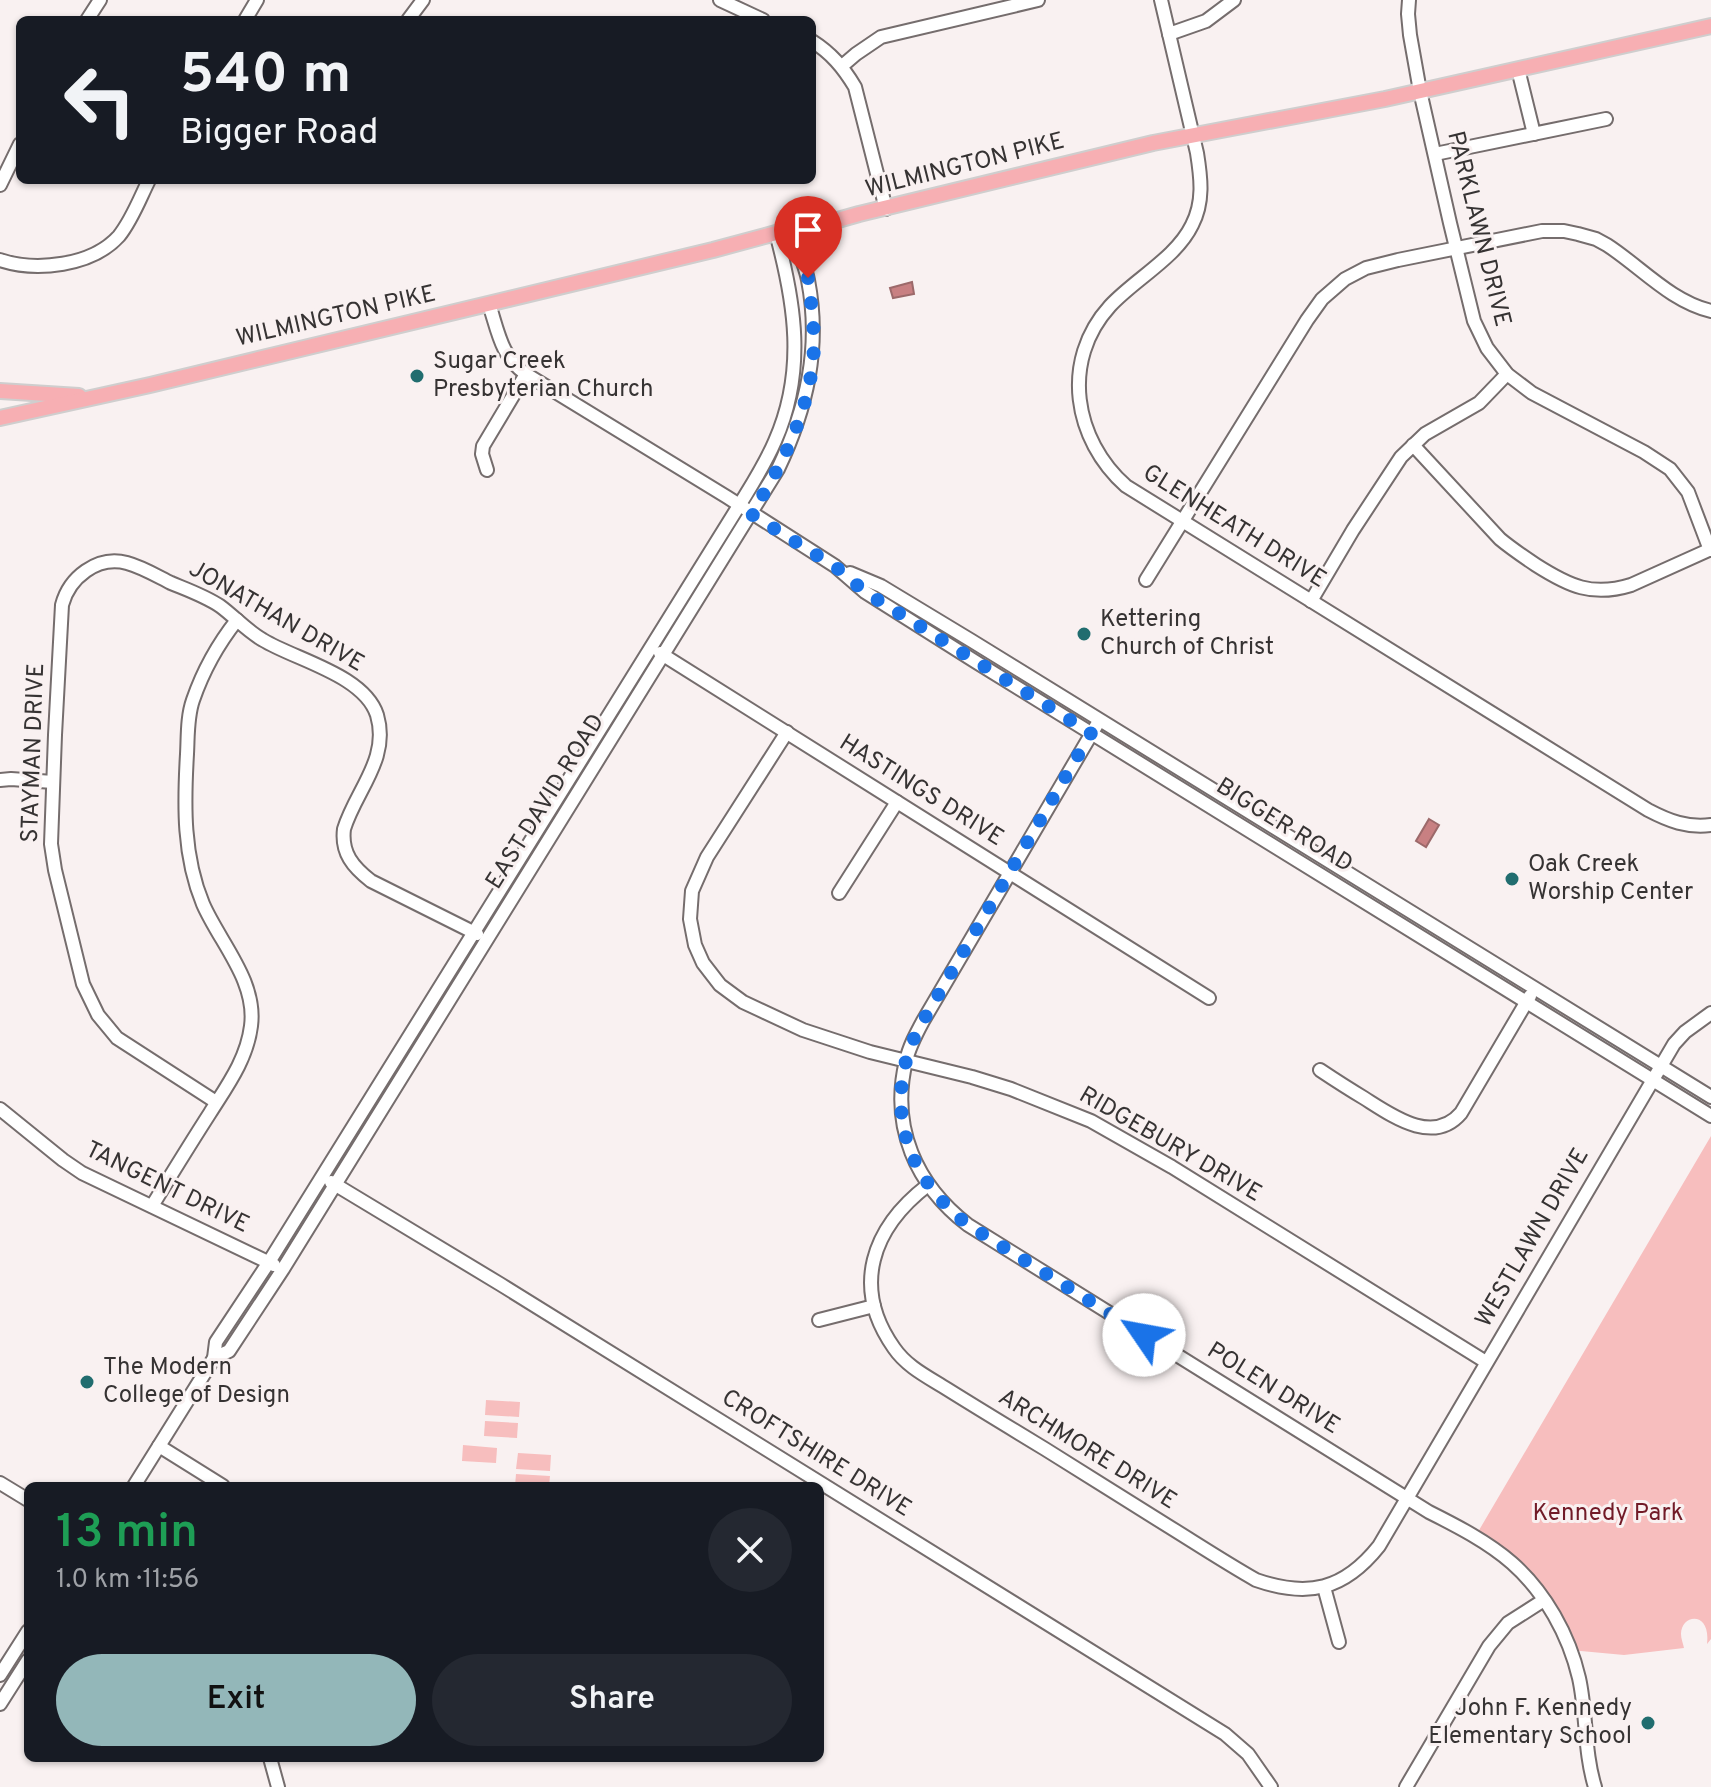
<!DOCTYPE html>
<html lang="en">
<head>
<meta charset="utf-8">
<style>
  body { margin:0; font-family:Overpass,sans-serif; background:#242831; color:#f1f3f6; height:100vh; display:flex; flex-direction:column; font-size:30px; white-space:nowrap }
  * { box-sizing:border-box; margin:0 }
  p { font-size:26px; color:#9ea1a6 }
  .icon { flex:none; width:44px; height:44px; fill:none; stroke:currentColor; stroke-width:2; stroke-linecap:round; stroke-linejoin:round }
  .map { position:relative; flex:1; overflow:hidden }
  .drawer { position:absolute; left:24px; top:1482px; width:800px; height:280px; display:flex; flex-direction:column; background:#171b24; border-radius:12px; box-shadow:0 2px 6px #0004 }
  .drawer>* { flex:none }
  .guide { position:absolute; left:16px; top:16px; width:800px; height:168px; border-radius:12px; box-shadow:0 2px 6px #0004; background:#171b24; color:#f1f3f6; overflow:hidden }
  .pin { position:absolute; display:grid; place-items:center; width:68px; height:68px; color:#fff; margin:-82px -34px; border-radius:50% 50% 50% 0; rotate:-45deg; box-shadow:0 0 8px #0007 }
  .pin .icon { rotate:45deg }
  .me { position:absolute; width:88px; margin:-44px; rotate:303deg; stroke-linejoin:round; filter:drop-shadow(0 0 6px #0008) }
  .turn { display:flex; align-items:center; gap:28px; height:168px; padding:0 32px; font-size:36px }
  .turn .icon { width:104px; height:104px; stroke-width:2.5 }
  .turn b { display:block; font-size:56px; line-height:68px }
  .round { display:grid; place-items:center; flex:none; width:84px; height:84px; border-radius:42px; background:#242831 }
  .summary { display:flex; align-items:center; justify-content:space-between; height:136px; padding:0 32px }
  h1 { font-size:48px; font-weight:600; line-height:60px; color:#1e9e55 }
  .button { display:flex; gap:16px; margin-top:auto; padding:16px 32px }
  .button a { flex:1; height:92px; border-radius:48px; background:#93b7b9; color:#111; font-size:32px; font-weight:600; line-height:92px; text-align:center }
  .button a+a { background:#242831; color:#f1f3f6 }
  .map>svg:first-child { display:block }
</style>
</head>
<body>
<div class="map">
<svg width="1711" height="1787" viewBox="0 0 1711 1787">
  <rect width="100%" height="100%" fill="#f9f1f1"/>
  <!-- green -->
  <g fill="#f7bebe">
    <path d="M1711 1136V1639L1707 1644C1711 1610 1681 1614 1681 1634 1681 1639 1683 1643 1684 1648L1624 1655 1570 1650 1544 1600 1475 1537Z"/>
    <path d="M486 1400 520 1402 519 1417 485 1415Z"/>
    <path d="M485 1421 518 1423 517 1438 484 1436Z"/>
    <path d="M463 1445 497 1448 496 1463 462 1461Z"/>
    <path d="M518 1453 551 1455 550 1471 516 1469Z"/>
    <path d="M516 1474 550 1476 549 1486H515Z"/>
  </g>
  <!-- water -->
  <g fill="#c88082" stroke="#9c696a" stroke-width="2">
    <path d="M912 282 914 294 893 298 890 288Z"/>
    <path d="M1429 819 1439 825 1426 847 1416 841Z"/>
  </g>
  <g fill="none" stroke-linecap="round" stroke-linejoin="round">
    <defs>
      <g id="minor">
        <path d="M720 0 763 20"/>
        <path d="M1161 0 1197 153C1201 178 1204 202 1192 225 1176 258 1135 279 1110 306 1060 361 1074 440 1126 486L1648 810C1669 821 1687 828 1711 825"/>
        <path d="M1409 0 1408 14 1410 35 1420 91 1450 223 1474 321 1487 348 1507 374 1532 393 1644 452 1670 469 1688 492 1710 550"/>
        <path d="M87 20 100 0"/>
        <path d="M245 20 257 0"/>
        <path d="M408 20 423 0"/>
        <path d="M1169 34 1206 21 1234 0"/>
        <path d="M812 41C831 53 843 67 855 87L886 209"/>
        <path d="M842 66 856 54 881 37 1038 0"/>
        <path d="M1518 69 1534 134"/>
        <path d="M1435 154 1606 119"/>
        <path d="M0 185 20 144"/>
        <path d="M0 260C36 272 92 266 119 236 132 220 140 198 149 180"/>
        <path d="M489 304C498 331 501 357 526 374L727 497 835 566 865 592 976 662 1711 1116"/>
        <path d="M1413 445 1500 539C1512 549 1524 557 1536 565 1569 586 1592 597 1631 585L1711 549"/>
        <path d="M487 470 482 454 483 446 526 374"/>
        <path d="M850 573 881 586 972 641 1711 1097"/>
        <path d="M1146 580 1307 320 1322 299 1345 279 1366 268 1398 260 1542 231H1564L1578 234 1596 239 1607 245C1641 267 1670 301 1711 311"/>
        <path d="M1311 601 1353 530 1401 457 1425 434 1479 403 1507 374"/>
        <path d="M660 653 1209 998"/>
        <path d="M1099 721 923 1021C916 1034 909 1047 906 1061 890 1127 916 1185 968 1225L1429 1512C1457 1526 1488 1542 1512 1563 1545 1592 1569 1635 1579 1678 1587 1714 1584 1752 1595 1787"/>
        <path d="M787 732 707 857 692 891 690 919 695 945 703 963 720 985 743 1002 803 1030 870 1052 972 1077 1011 1089 1091 1121 1172 1167 1486 1362"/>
        <path d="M0 780 11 779 53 782"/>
        <path d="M839 893 897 802"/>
        <path d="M1320 1070C1335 1080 1349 1089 1364 1098 1391 1115 1433 1146 1461 1113L1530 996"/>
        <path d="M216 1102 117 1038 98 1015 83 984 55 870 51 844 55 735 62 605C69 578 97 555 127 563 142 567 157 576 171 583 188 590 205 596 220 606 235 617 247 631 263 640 296 660 364 675 377 715 390 759 356 790 344 829 341 853 353 867 371 881L477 934"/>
        <path d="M0 1109 63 1160 82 1173 274 1265"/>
        <path d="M331 1182 500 1284 1225 1734 1248 1754 1271 1787"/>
        <path d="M928 1185C872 1228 851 1287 894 1348 907 1367 928 1377 947 1389 979 1409 1012 1429 1045 1449 1086 1475 1127 1500 1168 1526 1197 1544 1226 1563 1256 1580 1308 1598 1344 1590 1379 1546L1674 1044 1685 1032 1711 1013"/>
        <path d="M152 1206C171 1175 190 1144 210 1113 227 1086 247 1059 251 1026 257 981 220 943 203 904 183 856 184 805 187 754 188 736 187 717 193 700 203 671 218 644 237 620"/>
        <path d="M819 1320 874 1306"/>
        <path d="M214 1358 229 1351 283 1269 778 469C807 408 821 347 808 280 805 264 797 248 792 233"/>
        <path d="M159 1446 223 1486"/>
        <path d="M0 1483 28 1500"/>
        <path d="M134 1486 214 1358 216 1342 269 1262 745 496C756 478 767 460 775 441 806 371 795 303 776 233"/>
        <path d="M1324 1587 1339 1642"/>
        <path d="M0 1675 28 1631"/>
        <path d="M0 1704 28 1660"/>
        <path d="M270 1758 278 1787"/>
        <path d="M1406 1787 1489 1646 1508 1623 1544 1600"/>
      </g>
      <g id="major">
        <path d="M0 391 79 396"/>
        <path d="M0 418 150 385 713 250 776 233H792L859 214 1153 143 1385 99 1711 26"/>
      </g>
    </defs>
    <!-- minor casing -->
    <use href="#minor" stroke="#756d6d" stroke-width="16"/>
    <!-- major casing -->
    <use href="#major" stroke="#cfcece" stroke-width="18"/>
    <!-- minor -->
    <use href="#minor" stroke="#fff" stroke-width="12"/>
    <!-- major -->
    <use href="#major" stroke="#f7afb3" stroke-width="14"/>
  </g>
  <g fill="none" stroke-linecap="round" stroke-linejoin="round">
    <!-- route -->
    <path stroke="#1a73e8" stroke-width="14" stroke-dasharray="0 25.2" d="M808 278C811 301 814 324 814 346 812 406 783 465 751 514L837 568 865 592 1091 733 923 1021C916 1034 909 1047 906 1061 889 1128 916 1184 968 1225L1144 1335"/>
  </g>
  <!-- markers -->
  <g fill="#216d6f" stroke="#f9f1f1" stroke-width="3">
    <circle cx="417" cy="376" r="8"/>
    <circle cx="1084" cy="634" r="8"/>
    <circle cx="1512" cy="879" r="8"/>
    <circle cx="87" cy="1382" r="8"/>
    <circle cx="1648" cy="1723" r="8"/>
  </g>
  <g text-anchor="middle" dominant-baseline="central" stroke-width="6" stroke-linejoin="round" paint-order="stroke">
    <!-- street labels -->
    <g font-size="24" fill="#363333" stroke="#f9f1f1">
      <text transform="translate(965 166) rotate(-14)">WILMINGTON PIKE</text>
      <text transform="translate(1478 229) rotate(76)">PARKLAWN DRIVE</text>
      <text transform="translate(336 317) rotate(-13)">WILMINGTON PIKE</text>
      <text transform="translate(1234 527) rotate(32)">GLENHEATH DRIVE</text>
      <text transform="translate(276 617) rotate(30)">JONATHAN DRIVE</text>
      <text transform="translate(34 753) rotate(-88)">STAYMAN DRIVE</text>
      <text transform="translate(921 791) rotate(32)">HASTINGS DRIVE</text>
      <text transform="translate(546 802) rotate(-58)">EAST DAVID ROAD</text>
      <text transform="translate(1284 826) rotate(32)">BIGGER ROAD</text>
      <text transform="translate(1170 1145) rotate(30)">RIDGEBURY DRIVE</text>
      <text transform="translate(167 1188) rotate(26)">TANGENT DRIVE</text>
      <text transform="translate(1533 1238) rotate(-60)">WESTLAWN DRIVE</text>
      <text transform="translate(1273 1389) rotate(32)">POLEN DRIVE</text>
      <text transform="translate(1087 1450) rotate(32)">ARCHMORE DRIVE</text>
      <text transform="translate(816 1454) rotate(32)">CROFTSHIRE DRIVE</text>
    </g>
    <!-- poi labels -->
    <g font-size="24" fill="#363333" stroke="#f9f1f1" text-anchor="start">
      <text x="433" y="362">Sugar Creek<tspan x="433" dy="28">Presbyterian Church</tspan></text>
      <text x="1100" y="620">Kettering<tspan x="1100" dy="28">Church of Christ</tspan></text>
      <text x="1528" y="865">Oak Creek<tspan x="1528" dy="28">Worship Center</tspan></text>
      <text x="103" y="1368">The Modern<tspan x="103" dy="28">College of Design</tspan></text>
      <text x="1632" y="1709" text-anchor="end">John F. Kennedy<tspan x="1632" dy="28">Elementary School</tspan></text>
    </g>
    <!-- park labels -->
    <g font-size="24" fill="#711a27" stroke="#f9f1f1">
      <text x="1608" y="1514">Kennedy Park</text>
    </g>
  </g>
</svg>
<div class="pin" style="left:808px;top:278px;background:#d93025"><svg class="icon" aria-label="arrive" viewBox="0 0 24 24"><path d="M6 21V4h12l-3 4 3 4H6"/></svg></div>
<svg class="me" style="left:1144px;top:1335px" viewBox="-20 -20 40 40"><circle r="19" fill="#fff"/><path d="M0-13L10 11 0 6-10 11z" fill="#1a73e8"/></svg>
<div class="guide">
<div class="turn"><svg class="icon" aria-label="left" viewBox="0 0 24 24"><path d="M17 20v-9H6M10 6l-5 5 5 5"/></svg><div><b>540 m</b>Bigger Road</div></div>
</div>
<section class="drawer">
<div class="summary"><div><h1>13 min</h1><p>1.0 km · 11:56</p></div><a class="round"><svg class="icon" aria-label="close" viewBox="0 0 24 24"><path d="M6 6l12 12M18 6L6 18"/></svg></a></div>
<div class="button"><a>Exit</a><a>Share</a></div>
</section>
</div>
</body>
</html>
